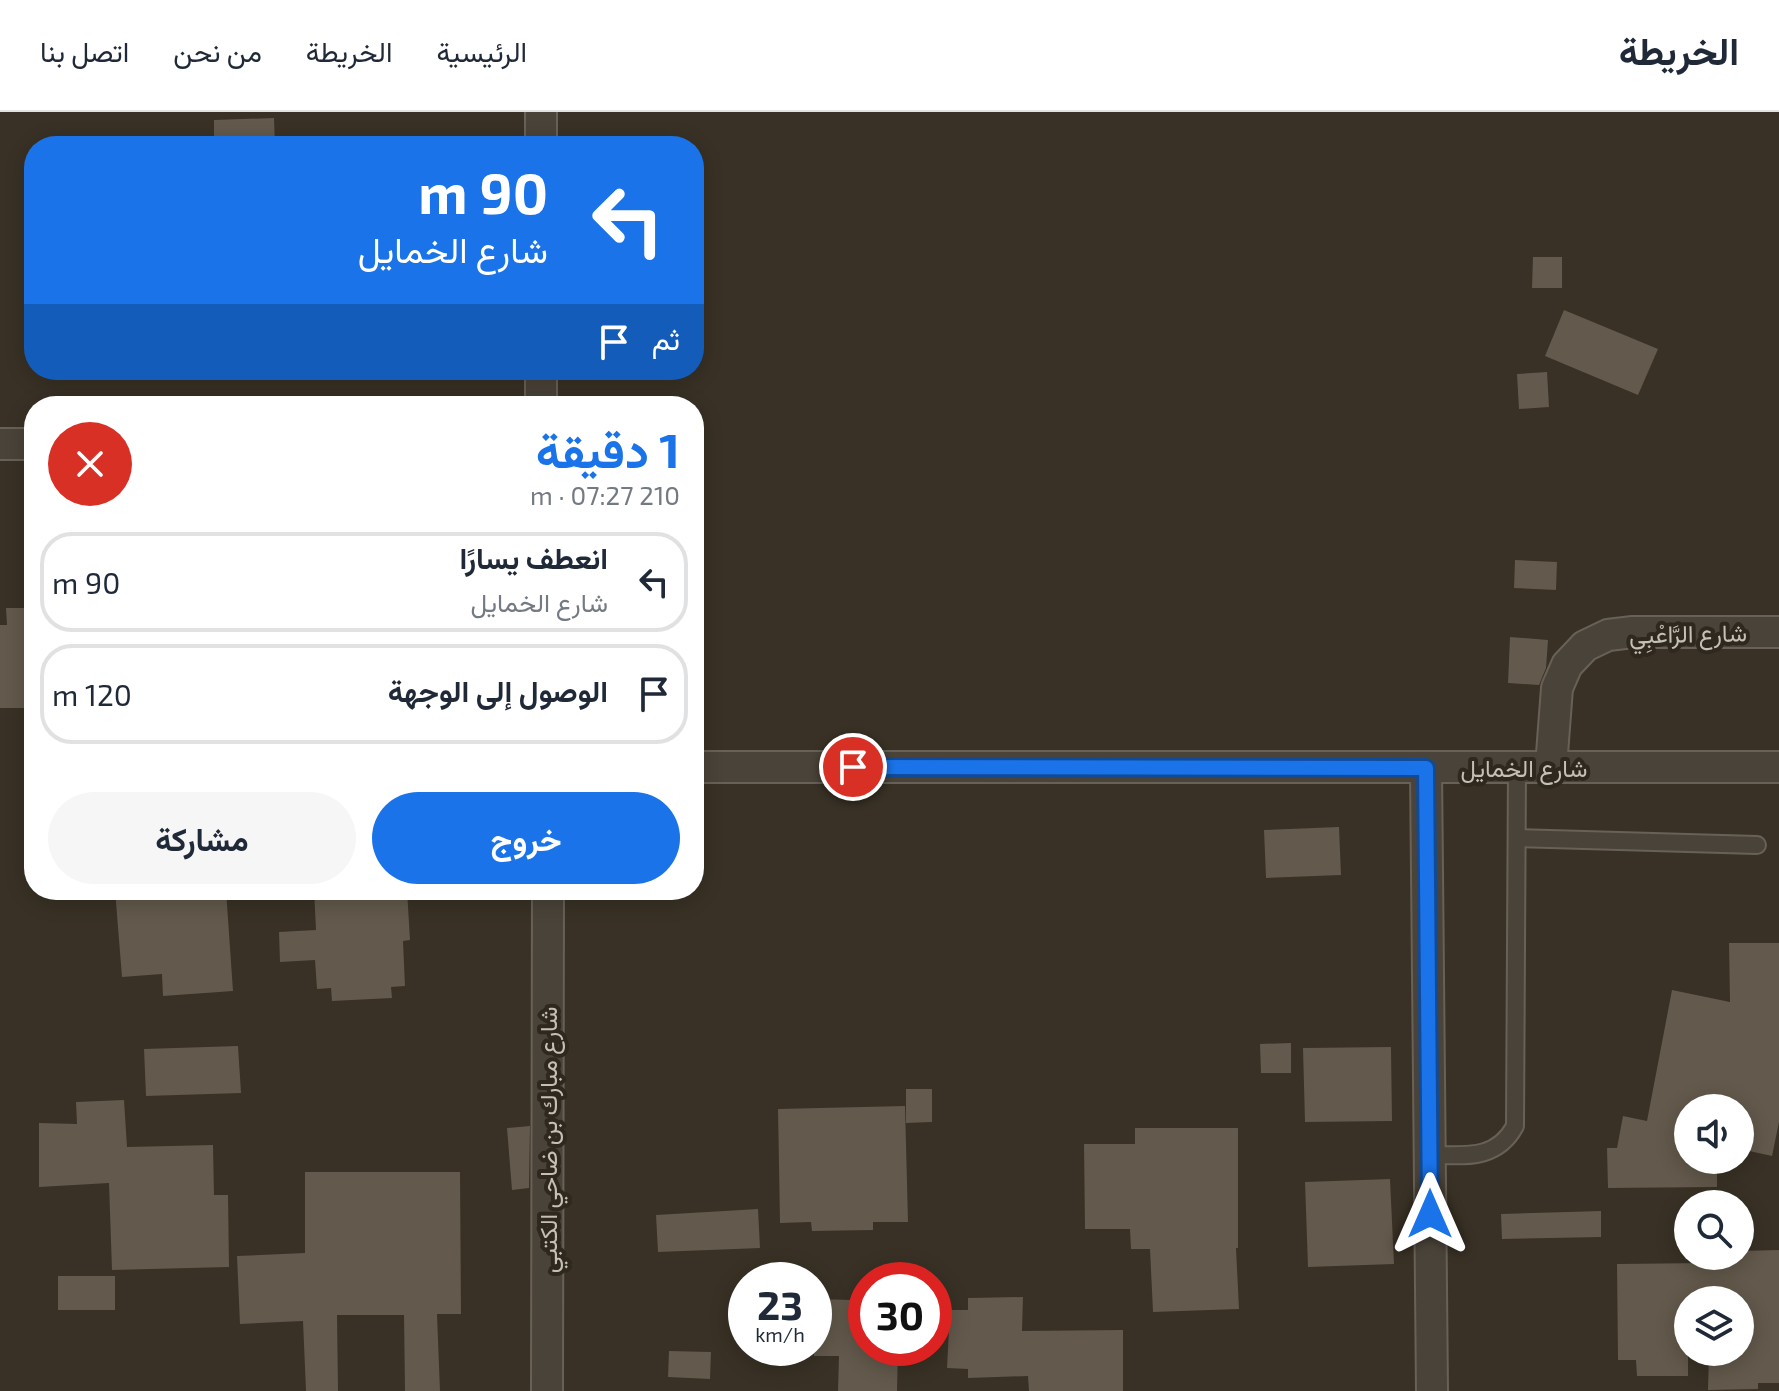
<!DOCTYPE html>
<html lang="ar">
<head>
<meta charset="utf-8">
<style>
  body { margin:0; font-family:"Exo 2",Vazirmatn,sans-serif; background:#f6f6f7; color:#1f2937; direction:rtl; height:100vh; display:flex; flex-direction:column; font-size:30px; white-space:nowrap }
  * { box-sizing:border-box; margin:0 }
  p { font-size:26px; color:#747a83 }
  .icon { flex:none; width:44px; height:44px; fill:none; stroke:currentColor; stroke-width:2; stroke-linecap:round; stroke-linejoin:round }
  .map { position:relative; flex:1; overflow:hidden; direction:ltr }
  .side { position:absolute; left:24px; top:284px; width:680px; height:504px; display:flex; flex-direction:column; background:#fff; border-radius:32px; box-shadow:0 4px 20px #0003; direction:rtl }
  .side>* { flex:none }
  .banner { position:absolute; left:24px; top:24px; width:680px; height:244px; border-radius:32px; box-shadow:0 4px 20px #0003; direction:rtl; background:#1a73e8; color:#fff; overflow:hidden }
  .buttons { position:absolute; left:1674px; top:982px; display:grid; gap:16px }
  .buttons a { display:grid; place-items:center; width:80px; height:80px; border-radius:50%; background:#fff; box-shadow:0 4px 20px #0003; font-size:40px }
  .speed { position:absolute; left:728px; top:1150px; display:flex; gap:16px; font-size:40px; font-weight:700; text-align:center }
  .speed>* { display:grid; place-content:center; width:104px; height:104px; border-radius:50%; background:#fff; box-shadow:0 4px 20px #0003; line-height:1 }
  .speed small { font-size:20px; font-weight:400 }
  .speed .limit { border:12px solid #d22; background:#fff; color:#111 }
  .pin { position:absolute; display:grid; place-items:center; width:68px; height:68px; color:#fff; margin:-34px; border:4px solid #fff; border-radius:50%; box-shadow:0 2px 8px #0007 }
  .me { position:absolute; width:88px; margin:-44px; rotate:0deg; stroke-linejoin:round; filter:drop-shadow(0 0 6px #0008) }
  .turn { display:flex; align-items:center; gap:28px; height:168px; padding:0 24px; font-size:36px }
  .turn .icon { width:104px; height:104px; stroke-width:2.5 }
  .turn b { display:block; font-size:56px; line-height:68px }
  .then { display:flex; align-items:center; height:76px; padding:0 24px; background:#0003; gap:16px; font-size:30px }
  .round { display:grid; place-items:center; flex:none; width:84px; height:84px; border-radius:42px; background:#f6f6f7 }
  .summary { display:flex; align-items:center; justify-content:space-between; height:136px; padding:0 24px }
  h1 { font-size:48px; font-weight:700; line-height:60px; color:#1a73e8 }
  .button { display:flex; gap:16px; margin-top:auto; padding:16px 24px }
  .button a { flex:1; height:92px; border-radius:48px; background:#1a73e8; color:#fff; font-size:32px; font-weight:700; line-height:92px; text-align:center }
  .button a+a { background:#f6f6f7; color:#1f2937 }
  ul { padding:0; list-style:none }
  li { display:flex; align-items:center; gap:24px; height:100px; margin:0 16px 12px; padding:0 8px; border:4px solid #e0e1e3; border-radius:32px }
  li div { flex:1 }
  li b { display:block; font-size:30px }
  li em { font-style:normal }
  header { display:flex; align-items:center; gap:48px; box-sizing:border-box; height:112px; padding:0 40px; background:#fff; border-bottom:2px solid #e0e1e3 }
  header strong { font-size:38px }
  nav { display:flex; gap:44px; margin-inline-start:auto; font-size:28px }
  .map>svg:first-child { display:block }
</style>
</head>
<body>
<header>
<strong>الخريطة</strong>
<nav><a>الرئيسية</a><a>الخريطة</a><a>من نحن</a><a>اتصل بنا</a></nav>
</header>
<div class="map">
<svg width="1779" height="1279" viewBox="0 0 1779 1279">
  <rect width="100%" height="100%" fill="#393125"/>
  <!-- building -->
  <g fill="#63594c">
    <path d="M274 6 275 34H214V8Z"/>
    <path d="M1533 145H1562V176H1532Z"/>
    <path d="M1564 198 1658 237 1638 283 1545 244Z"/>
    <path d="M1547 260 1549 295 1519 297 1517 262Z"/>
    <path d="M1515 448 1557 450 1556 478 1514 476Z"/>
    <path d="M6 496H34V596H0V513H7Z"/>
    <path d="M1510 525 1548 528 1546 556 1539 573 1508 571Z"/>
    <path d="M1339 715 1341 763 1266 766 1264 718Z"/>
    <path d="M115 778H226L233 879 163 884 162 862 122 865Z"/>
    <path d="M314 778H407L410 828 403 829 405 874 391 875 392 886 332 889 331 876 317 877 315 848 280 850 279 820 316 818Z"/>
    <path d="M1729 831H1779V1010L1772 1044 1740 1037V996H1688V1048H1717V1075L1608 1076 1607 1036H1617L1623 1004 1647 1009 1672 878 1730 890Z"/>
    <path d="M1291 931V961H1261L1260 932Z"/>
    <path d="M238 934 241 981 146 984 144 937Z"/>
    <path d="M1391 935 1392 1009 1305 1010 1303 936Z"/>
    <path d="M906 977H932V1010L906 1011Z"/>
    <path d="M124 988 127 1035 213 1033 214 1083H228L229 1155 112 1158 109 1071 39 1075V1011L77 1012 76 990Z"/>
    <path d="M905 994 908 1110H873V1118L812 1119 811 1110 780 1111 778 997Z"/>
    <path d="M530 1014 529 1076 512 1078 507 1016Z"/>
    <path d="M1135 1016H1238V1136H1236L1239 1197 1153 1200 1150 1137H1131L1130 1117H1085L1084 1032H1135Z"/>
    <path d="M305 1060H460L461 1202H437L440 1279H405L404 1203H337L338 1279H306L303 1209 240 1212 237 1144 305 1141Z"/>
    <path d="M1390 1067 1394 1152 1308 1155 1305 1070Z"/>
    <path d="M758 1097 760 1136 658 1140 656 1103Z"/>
    <path d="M1601 1099V1125L1502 1127 1501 1102Z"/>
    <path d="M1779 1138V1271H1758V1277L1708 1278 1709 1240H1740V1188H1688V1264H1637L1636 1248H1618L1617 1152 1706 1151V1144H1740V1139Z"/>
    <rect x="58" y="1164" width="57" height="34"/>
    <path d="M1023 1185 1022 1219 1123 1218V1279H1029L1028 1264 968 1266V1257L947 1256 950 1198H968V1186Z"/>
    <path d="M814 1187 852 1188 851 1207H866V1236H898L897 1279H838L839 1244H814Z"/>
    <path d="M669 1239 711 1240 710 1267 668 1265Z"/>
  </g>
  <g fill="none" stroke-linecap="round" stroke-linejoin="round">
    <defs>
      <g id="lane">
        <path d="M1517 726 1757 733"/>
        <path d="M1429 1043C1464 1043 1496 1049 1515 1014L1517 656"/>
      </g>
      <g id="street">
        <path d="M541 0V34"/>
        <path d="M541 258V294"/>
        <path d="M0 332H34"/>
        <path d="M694 655H1779"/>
        <path d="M1551 655 1557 576 1567 553 1585 534 1608 523 1633 520H1779"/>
        <path d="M1426 656 1432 1279"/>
        <path d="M547 1279 548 778"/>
      </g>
    </defs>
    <!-- lane casing -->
    <use href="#lane" stroke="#686157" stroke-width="20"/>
    <!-- street casing -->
    <use href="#street" stroke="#686157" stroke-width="34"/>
    <!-- lane -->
    <use href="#lane" stroke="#4a4339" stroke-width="16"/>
    <!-- street -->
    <use href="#street" stroke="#4a4339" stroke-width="30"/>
  </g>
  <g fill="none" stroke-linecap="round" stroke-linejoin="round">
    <defs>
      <path id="route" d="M853 655 1426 656 1430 1102"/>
    </defs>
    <!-- route casing -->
    <use href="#route" stroke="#114b97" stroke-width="20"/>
    <!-- route -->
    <use href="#route" stroke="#1a73e8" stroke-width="14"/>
  </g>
  <g text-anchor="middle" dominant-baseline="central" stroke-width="8" stroke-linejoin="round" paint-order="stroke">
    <!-- street labels -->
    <g font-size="24" fill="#c5bfb4" stroke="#2f281e">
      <text transform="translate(1688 521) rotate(-1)">شارع الرَّاعْبِي</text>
      <text x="1524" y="655">شارع الخمايل</text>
      <text transform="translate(547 1028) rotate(-90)">شارع مبارك بن ضاحي الكتبي</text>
    </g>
  </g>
</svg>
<div class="buttons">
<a><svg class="icon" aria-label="sound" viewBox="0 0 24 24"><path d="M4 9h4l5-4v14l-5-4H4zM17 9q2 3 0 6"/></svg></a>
<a><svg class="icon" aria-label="search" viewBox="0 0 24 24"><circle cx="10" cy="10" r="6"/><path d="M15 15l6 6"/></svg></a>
<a><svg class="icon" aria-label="layers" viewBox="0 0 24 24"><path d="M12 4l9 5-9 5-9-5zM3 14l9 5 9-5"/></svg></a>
</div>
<div class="speed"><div>23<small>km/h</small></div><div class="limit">30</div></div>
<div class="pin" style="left:853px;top:655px;background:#d93025"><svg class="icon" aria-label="arrive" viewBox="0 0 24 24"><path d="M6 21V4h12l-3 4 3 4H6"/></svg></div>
<svg class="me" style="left:1430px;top:1102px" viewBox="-20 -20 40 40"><path d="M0-17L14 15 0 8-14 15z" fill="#1a73e8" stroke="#fff" stroke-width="4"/></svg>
<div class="banner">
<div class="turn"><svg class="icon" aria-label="left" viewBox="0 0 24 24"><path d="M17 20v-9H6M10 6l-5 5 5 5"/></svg><div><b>90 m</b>شارع الخمايل</div></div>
<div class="then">ثم<svg class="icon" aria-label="arrive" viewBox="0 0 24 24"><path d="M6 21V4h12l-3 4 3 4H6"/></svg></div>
</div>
<section class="side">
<div class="summary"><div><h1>1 دقيقة</h1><p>210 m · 07:27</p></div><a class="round" style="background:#d93025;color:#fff"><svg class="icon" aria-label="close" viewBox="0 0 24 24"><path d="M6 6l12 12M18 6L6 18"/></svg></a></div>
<ul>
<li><svg class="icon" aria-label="left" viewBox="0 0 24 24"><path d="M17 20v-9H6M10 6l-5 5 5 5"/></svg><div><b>انعطف يسارًا</b><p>شارع الخمايل</p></div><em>90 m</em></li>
<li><svg class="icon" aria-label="arrive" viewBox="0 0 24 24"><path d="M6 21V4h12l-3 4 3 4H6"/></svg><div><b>الوصول إلى الوجهة</b></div><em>120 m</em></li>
</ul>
<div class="button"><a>خروج</a><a>مشاركة</a></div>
</section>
</div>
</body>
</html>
